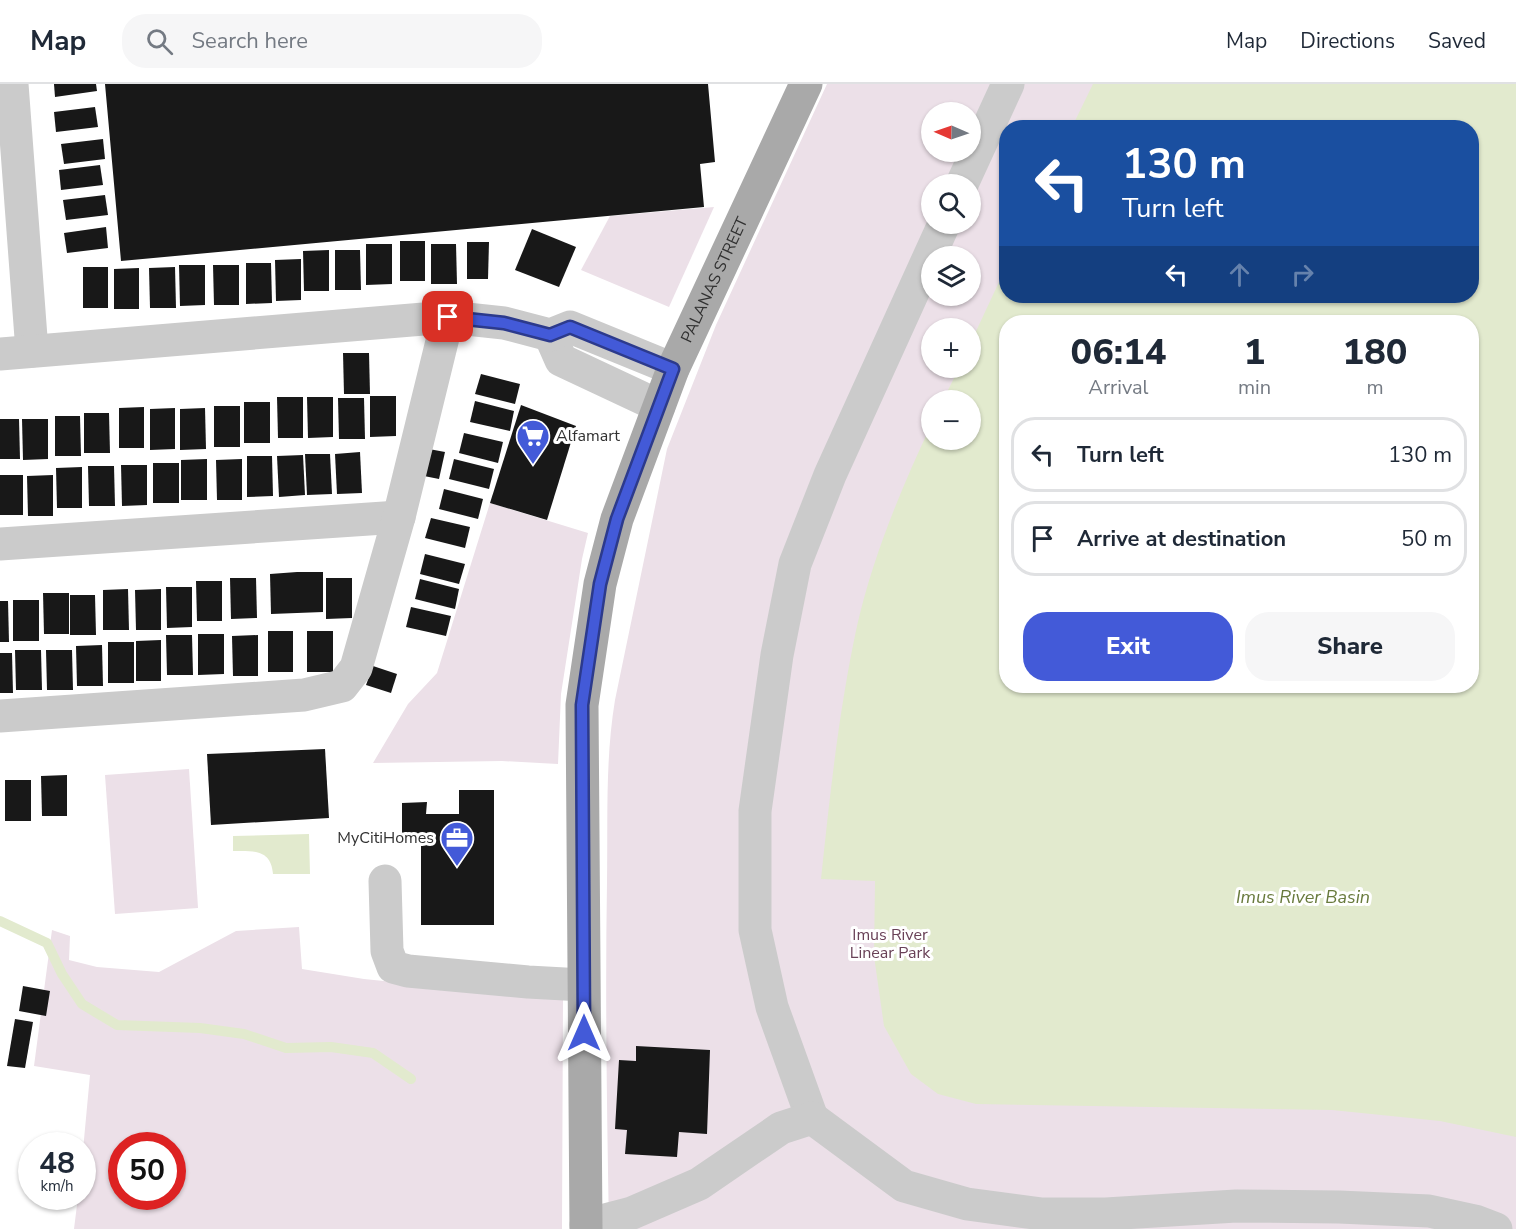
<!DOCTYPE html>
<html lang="en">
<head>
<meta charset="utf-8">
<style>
  body { margin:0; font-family:"Nunito Sans",sans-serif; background:#f6f6f7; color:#1f2937; height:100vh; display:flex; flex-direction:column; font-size:22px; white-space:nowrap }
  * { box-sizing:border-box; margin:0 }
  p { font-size:20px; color:#747a83 }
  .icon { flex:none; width:33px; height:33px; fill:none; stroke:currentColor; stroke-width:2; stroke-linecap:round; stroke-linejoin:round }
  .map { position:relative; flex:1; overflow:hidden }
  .drawer { position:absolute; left:999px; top:231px; width:480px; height:378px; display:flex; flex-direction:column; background:#fff; border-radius:24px; box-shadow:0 2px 4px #0004 }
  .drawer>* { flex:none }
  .guide { position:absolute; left:999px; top:36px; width:480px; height:183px; border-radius:24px; box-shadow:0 2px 4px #0004; background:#1a4fa0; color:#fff; overflow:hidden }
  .needle { width:39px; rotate:272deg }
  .tools { position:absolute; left:921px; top:18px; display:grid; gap:12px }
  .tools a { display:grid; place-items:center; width:60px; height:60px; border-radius:50%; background:#fff; box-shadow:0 2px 4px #0004; font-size:30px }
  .speed { position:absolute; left:18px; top:1048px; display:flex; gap:12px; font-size:30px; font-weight:700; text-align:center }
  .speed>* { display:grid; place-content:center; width:78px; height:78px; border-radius:50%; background:#fff; box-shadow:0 2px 4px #0004; line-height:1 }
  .speed small { font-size:15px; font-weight:400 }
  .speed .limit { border:9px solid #d22; background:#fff; color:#111 }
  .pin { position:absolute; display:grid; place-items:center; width:51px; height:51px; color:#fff; margin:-26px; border-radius:12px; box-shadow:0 3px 9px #0006 }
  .me { position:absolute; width:66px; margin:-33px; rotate:0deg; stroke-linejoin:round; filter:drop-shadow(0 0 4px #0008) }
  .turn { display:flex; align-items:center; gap:21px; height:126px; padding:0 24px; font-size:27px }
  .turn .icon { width:78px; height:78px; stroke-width:2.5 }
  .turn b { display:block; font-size:42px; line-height:51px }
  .lanes { display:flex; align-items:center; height:57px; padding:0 24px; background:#0003; justify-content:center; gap:30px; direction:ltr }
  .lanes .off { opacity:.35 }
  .eta { display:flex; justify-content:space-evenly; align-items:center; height:102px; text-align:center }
  .eta b { font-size:36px; font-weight:800; line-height:42px }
  .button { display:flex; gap:12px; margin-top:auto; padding:12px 24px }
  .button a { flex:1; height:69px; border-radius:24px; background:#435ad8; color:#fff; font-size:24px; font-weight:800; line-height:69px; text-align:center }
  .button a+a { background:#f6f6f7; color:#1f2937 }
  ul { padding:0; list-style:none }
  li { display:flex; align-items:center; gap:18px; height:75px; margin:0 12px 9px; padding:0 12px; border:3px solid #e0e1e3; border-radius:24px }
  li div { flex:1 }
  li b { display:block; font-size:22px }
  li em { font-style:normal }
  header { display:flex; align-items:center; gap:36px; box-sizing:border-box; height:84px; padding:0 30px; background:#fff; border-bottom:2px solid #e0e1e3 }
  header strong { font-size:28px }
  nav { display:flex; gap:33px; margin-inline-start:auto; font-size:21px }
  .search { width:420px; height:54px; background:#f6f6f7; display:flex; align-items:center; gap:15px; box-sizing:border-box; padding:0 21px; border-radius:24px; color:#747a83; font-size:22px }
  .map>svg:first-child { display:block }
</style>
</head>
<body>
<header>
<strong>Map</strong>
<div class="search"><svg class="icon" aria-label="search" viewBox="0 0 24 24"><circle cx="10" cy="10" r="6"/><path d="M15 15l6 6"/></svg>Search here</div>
<nav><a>Map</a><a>Directions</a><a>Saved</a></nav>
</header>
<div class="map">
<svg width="1516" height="1145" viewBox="0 0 1516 1145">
  <rect width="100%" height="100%" fill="#fff"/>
  <!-- green -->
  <g fill="#ece0e8" fill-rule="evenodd">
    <path d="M827 0H1516V1145H609C607 1029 605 914 607 798 608 738 605 676 615 616L667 365 716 241ZM932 28H970V68H932ZM1006 44H1472V212H1006ZM932 100H970V140H932ZM932 172H970V212H932ZM1006 238H1472V602H1006ZM932 244H970V284H932ZM932 316H970V356H932Z"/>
    <path d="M714 123 669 223 581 186 610 132Z"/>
    <path d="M490 419 588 449 582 475 561 610 558 680 502 677 373 679 408 620 437 589Z"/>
    <path d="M189 685 198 824 115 830 105 691Z"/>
    <path d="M299 843 302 885 364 895 563 915 562 1145H74L78 1113H82L83 1066 90 991 34 982 52 846 70 852 69 876 97 883 159 888 236 847ZM122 1062H172V1113H122Z"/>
  </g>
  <!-- water -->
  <g fill="#e2eace" fill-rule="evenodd">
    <path d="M1093 0H1516V1053L1440 1037 1332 1026 976 1020 938 1010 911 990 884 942 874 872 875 797 821 795C830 710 839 625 857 542 873 472 901 405 931 341L932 356H970V316H943L959 284H970L971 258 1006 183V212H1472V44L1072 43ZM1006 238H1472V602H1006Z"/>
    <path d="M309 750 310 790H273C271 765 254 767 233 767V752Z"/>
  </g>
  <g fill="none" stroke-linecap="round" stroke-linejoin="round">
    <!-- stream -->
    <path stroke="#e2eace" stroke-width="10" d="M0 837 47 859 62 890 82 920 117 941 200 944 244 950 286 964 331 963 373 969 411 995"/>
  </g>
  <!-- building -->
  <g fill="#181818">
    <path d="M54 0H96L97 7 55 13Z"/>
    <path d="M105 0H708L715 78 700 80 704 123 121 177Z"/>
    <path d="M95 23 98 43 56 48 54 28Z"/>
    <path d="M103 55 105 75 64 80 61 60Z"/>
    <path d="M100 81 103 101 61 106 59 86Z"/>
    <path d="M105 111 108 131 66 136 63 116Z"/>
    <path d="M106 143 108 164 67 169 64 149Z"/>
    <path d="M532 145 576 163 559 203 515 186Z"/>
    <rect x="400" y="157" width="25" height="40"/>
    <path d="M467 158H489L488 195H467Z"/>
    <path d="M366 160H392V200L366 201Z"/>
    <path d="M431 160H456L457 200H431Z"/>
    <path d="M329 166V207H304L303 167Z"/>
    <path d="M335 166H360L361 206H335Z"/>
    <path d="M301 175V216L276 217 275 176Z"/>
    <path d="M246 179H271L272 219 246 220Z"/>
    <path d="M179 181H205V221L180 222Z"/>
    <path d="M213 181H239V221H214Z"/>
    <rect x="83" y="183" width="25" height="41"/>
    <path d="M175 183 176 224H150L149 184Z"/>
    <path d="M139 184V225H114V185Z"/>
    <path d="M343 269H369L370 310H344Z"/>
    <path d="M481 290 520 300 515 320 475 310Z"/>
    <path d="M370 312H396V352L370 353Z"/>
    <path d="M277 313H303V354H278Z"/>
    <path d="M307 313H333V353L308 354Z"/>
    <path d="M338 314H364L365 355H339Z"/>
    <path d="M475 317 514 327 510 347 470 338Z"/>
    <rect x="244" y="318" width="26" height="41"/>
    <path d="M521 321 576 342 547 436 490 419Z"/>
    <rect x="214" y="322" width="26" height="41"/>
    <path d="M144 323V364H119V324Z"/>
    <path d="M175 324V365L150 366V325Z"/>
    <path d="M205 324 206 365 180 366V325Z"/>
    <path d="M84 329H109L110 369H84Z"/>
    <path d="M55 332H80L81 372H55Z"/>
    <path d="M0 335H19L20 375H0Z"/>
    <path d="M22 335H48V375L23 376Z"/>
    <path d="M464 349 503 358 498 379 459 369Z"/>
    <path d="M429 365 445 368 439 395 424 392Z"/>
    <path d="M360 368 362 409 337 410 335 370Z"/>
    <path d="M305 370H330L332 410 307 411Z"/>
    <path d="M303 371 305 411 279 413 277 372Z"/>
    <path d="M247 372H272L273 412 247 413Z"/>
    <path d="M207 375V416H181V376Z"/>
    <path d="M242 375V416H217L216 376Z"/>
    <path d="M454 375 494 385 489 405 449 395Z"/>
    <rect x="153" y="379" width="26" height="40"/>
    <path d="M121 381H147V421L122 422Z"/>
    <path d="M88 382H114L115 422H89Z"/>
    <path d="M82 383V424H57L56 384Z"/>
    <rect x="0" y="391" width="23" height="40"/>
    <path d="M53 391V432H28L27 392Z"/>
    <path d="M444 405 483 415 478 435 439 425Z"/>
    <path d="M431 434 470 443 465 464 425 454Z"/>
    <path d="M425 470 465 480 459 500 420 490Z"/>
    <path d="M297 488H323V528L271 530 270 490Z"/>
    <path d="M230 494H256L257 534 231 535Z"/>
    <path d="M326 494H352V534L326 535Z"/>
    <path d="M420 495 459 505 455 525 415 515Z"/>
    <path d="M196 497H222V537H197Z"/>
    <path d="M166 503H192V543L167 544Z"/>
    <path d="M128 505 129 546H103V506Z"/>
    <path d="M161 505V546H136L135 506Z"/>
    <path d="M43 509H69V550H44Z"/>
    <path d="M70 511H95L96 551H70Z"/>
    <rect x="13" y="516" width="26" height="41"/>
    <path d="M0 517H8L9 558H0Z"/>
    <path d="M411 523 451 532 446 552 406 543Z"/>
    <rect x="268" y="547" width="25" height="41"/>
    <rect x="307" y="547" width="26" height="41"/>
    <path d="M198 550H224V590L198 591Z"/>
    <path d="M166 551H192L193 591H167Z"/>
    <path d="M258 551V592H233L232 552Z"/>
    <path d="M161 556V597H136V557Z"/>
    <rect x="108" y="558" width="26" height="41"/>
    <path d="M102 561 103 602H77L76 562Z"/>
    <path d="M15 566H41L42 606H16Z"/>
    <path d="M46 566H72L73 606H47Z"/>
    <path d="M0 569H12L13 609H0Z"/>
    <path d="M373 582 397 590 391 609 366 601Z"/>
    <path d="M325 665 329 734 211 741 207 670Z"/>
    <path d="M67 691V732H42L41 692Z"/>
    <rect x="5" y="696" width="26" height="41"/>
    <path d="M459 706H494V841H421V756H402V719L427 718 426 730H459Z"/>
    <path d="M23 902 50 907 46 932 19 927Z"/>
    <path d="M15 935 33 938 25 984 7 982Z"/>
    <path d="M636 962 710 966 707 1050 679 1048 677 1073 625 1070 627 1046 615 1045 619 976 636 977Z"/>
  </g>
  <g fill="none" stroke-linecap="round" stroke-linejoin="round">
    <!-- minor -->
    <g stroke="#cbcbcb" stroke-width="33">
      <path d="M12 0 32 267"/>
      <path d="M962 100 1008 0"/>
      <path d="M550 251 561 276 659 322"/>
      <path d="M0 270 448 233 504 239 550 251 570 243 673 285"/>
      <path d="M0 460 399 433"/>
      <path d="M0 632 304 611 342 602 356 584 399 433 448 233"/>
      <path d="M385 797 387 867 393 883 408 887 528 898 583 901"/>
      <path d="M812 1034 772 923 755 846V727L777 571 795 480 830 391 944 140"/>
      <path d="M586 1141 632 1129 699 1100 781 1044 812 1034 904 1102 967 1120 1042 1130H1106L1236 1122 1339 1123 1429 1127 1475 1137 1496 1145"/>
    </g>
    <!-- major -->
    <path stroke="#a9a9a9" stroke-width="33" id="s1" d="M586 1145 582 621 600 500 617 435 673 285 806 0"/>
  </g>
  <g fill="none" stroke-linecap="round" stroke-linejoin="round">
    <defs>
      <path id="route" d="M448 233 504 239 550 251 570 243 673 285 617 435 600 500 582 621 584 949"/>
    </defs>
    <!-- route casing -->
    <use href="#route" stroke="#2c3a8c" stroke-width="15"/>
    <!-- route -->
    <use href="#route" stroke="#435ad8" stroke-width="10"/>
  </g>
  <!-- icons -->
  <defs>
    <symbol id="supermarket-pin" viewBox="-11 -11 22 30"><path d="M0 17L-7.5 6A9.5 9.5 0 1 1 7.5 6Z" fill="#435ad8" stroke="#fff"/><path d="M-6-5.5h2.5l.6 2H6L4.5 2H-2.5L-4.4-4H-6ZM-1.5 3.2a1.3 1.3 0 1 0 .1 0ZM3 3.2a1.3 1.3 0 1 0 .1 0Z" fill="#fff"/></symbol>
    <symbol id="office-pin" viewBox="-11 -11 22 30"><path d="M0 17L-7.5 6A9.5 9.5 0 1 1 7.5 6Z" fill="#435ad8" stroke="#fff"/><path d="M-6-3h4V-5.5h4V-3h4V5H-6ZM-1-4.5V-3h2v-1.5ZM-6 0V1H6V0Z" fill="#fff"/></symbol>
  </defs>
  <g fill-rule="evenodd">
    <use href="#supermarket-pin" x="514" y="333" width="38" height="52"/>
    <use href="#office-pin" x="438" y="735" width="38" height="52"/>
  </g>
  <g text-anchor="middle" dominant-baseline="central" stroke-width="6" stroke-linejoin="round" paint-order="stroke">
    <!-- street labels -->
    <g font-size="16" fill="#313131" stroke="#fff">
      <text stroke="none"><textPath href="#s1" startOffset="972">PALANAS STREET</textPath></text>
    </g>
    <!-- poi labels -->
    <g font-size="16" fill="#313131" stroke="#fff" text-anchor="start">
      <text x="556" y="352">Alfamart</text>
      <text x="434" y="754" text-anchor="end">MyCitiHomes</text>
    </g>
    <!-- park labels -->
    <g font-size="16" fill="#694157" stroke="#fff">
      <text x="890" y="851">Imus River<tspan x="890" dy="18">Linear Park</tspan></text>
    </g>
    <!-- water labels -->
    <g font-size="18" font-style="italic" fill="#687a3c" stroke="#fff">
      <text x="1303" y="813">Imus River Basin</text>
    </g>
  </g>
</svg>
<div class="tools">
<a><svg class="needle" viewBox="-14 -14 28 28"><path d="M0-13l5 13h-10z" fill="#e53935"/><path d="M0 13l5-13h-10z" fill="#747a83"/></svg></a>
<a><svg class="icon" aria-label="search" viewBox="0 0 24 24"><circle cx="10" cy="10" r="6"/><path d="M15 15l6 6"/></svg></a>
<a><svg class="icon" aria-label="layers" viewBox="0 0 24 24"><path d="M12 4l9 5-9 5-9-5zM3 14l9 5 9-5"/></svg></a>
<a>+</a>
<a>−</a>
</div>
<div class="speed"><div>48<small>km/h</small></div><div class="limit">50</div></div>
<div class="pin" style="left:448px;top:233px;background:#d93025"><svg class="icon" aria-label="arrive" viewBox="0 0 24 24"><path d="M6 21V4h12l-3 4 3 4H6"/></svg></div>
<svg class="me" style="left:584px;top:949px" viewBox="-20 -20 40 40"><path d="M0-17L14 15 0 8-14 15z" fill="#435ad8" stroke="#fff" stroke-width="4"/></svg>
<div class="guide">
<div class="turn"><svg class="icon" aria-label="left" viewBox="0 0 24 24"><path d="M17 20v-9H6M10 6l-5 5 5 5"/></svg><div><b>130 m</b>Turn left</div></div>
<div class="lanes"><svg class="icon" aria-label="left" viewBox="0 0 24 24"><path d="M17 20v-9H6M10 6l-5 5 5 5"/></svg><svg class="icon off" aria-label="ahead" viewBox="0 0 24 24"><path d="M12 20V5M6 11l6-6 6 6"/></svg><svg class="icon off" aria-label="right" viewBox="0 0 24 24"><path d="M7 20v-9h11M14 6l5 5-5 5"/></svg></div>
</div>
<section class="drawer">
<div class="eta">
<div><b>06:14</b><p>Arrival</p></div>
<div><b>1</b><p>min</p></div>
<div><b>180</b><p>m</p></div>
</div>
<ul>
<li><svg class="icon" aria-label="left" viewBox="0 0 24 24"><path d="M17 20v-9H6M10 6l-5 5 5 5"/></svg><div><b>Turn left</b></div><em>130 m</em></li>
<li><svg class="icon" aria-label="arrive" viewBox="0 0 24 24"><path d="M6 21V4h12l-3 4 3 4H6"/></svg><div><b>Arrive at destination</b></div><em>50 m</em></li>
</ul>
<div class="button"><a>Exit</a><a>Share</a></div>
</section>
</div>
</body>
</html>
